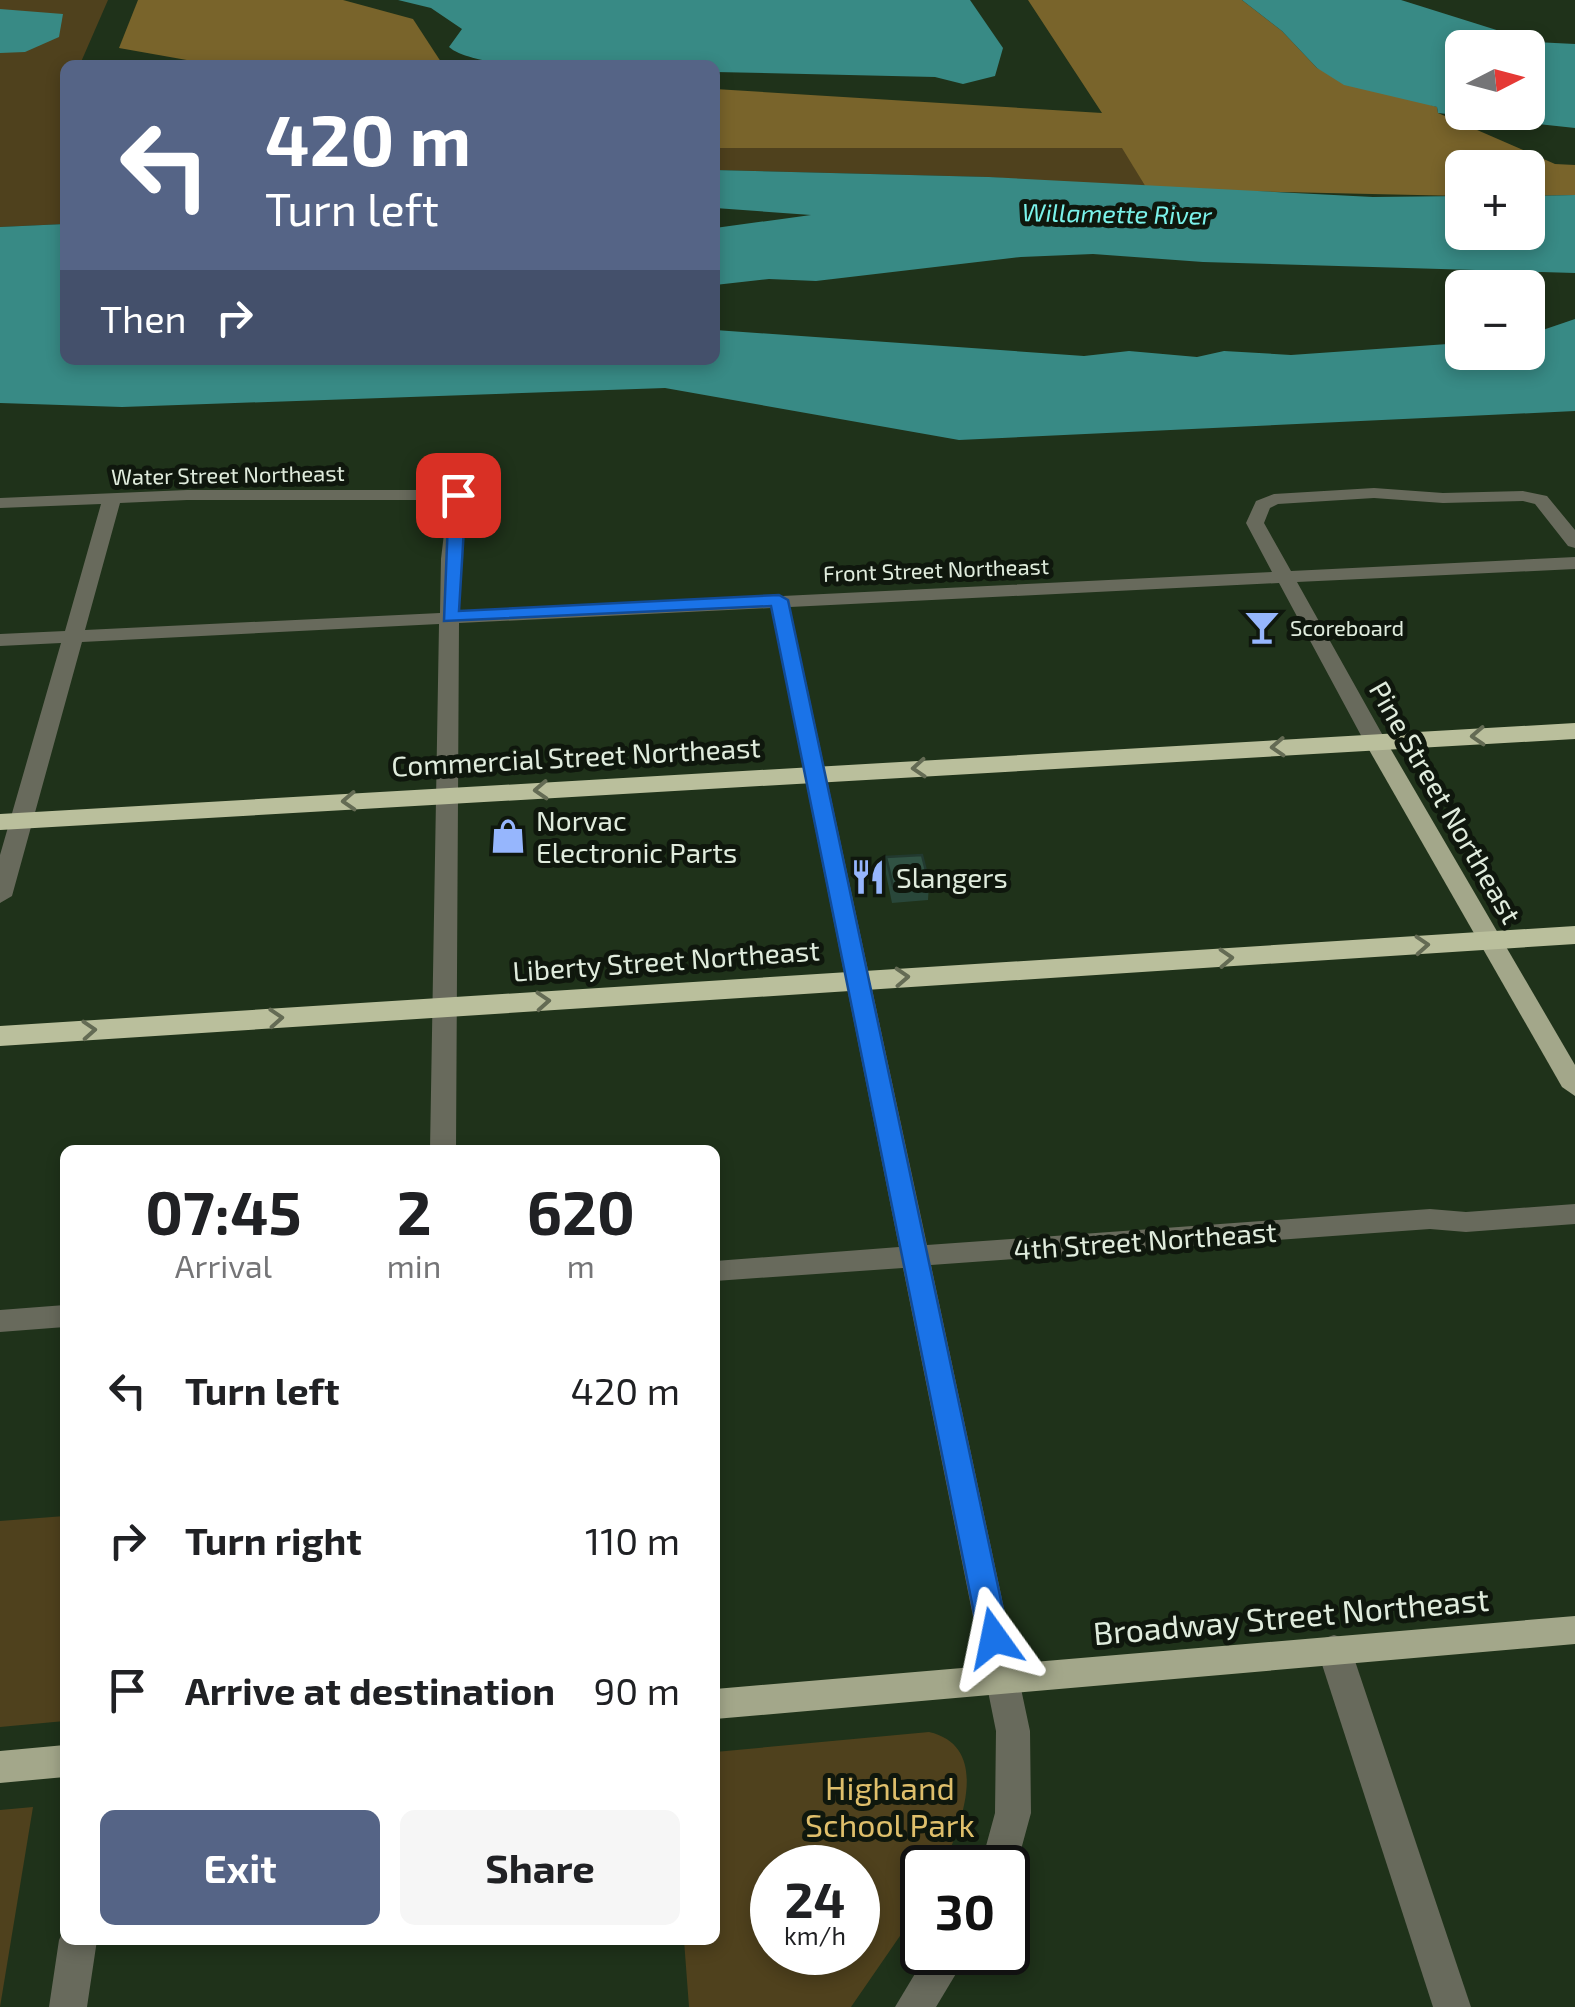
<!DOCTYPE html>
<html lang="en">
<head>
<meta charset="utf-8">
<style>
  body { margin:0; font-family:"Exo 2",sans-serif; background:#f6f6f6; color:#202124; height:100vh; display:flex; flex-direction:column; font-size:38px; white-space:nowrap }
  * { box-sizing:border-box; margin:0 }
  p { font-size:32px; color:#757577 }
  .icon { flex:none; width:55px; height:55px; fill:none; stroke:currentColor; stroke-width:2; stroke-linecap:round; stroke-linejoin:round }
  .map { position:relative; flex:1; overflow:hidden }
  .sheet { position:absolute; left:60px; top:1145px; width:660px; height:800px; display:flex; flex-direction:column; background:#fff; border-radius:15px; box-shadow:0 5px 15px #0003 }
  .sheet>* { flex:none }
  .guide { position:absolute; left:60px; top:60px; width:660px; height:305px; border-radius:15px; box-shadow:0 5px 15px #0003; background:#556486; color:#fff; overflow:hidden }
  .needle { width:65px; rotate:84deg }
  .buttons { position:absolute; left:1445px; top:30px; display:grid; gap:20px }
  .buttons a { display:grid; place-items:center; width:100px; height:100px; border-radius:15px; background:#fff; box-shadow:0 5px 15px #0003; font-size:50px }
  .speed { position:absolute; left:750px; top:1845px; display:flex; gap:20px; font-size:50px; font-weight:700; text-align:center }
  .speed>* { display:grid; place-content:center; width:130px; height:130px; border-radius:50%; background:#fff; box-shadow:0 5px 15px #0003; line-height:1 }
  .speed small { font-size:25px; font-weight:400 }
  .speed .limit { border:5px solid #111; border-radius:15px; background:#fff; color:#111 }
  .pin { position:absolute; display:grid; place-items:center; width:85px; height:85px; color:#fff; margin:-42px; border-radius:20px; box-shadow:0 5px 15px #0006 }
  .me { position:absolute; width:110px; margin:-55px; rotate:348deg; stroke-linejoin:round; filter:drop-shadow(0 0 8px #0008) }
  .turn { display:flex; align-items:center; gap:35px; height:210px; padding:0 40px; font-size:45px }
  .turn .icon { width:130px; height:130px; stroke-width:2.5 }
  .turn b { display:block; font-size:70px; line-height:85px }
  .then { display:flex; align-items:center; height:95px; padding:0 40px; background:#0003; gap:20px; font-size:38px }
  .eta { display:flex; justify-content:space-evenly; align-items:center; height:170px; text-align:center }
  .eta b { font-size:60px; font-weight:700; line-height:70px }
  .cta { display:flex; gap:20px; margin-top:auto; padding:20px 40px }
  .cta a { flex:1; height:115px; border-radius:15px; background:#556486; color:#fff; font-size:40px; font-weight:700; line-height:115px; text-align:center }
  .cta a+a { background:#f6f6f6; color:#202124 }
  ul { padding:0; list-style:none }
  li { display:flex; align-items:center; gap:30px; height:150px; padding:0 40px }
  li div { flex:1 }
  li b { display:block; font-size:38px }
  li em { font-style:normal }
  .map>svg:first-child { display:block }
</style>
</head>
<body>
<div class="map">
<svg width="1575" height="2007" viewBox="0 0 1575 2007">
  <rect width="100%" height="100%" fill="#1f321a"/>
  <!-- green -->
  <g fill="#4f411d" fill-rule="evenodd">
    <path d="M0 0H108L81 62 94 65H65V224L0 227Z"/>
    <path d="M715 94 1123 148 1147 189 989 177 715 170Z"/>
    <path d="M65 1516V1721L0 1727V1521Z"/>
    <path d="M929 1732C993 1747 960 1826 943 1867L922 1868V1904L851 2007H689L684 1940H715V1752ZM772 1868H858V1952H772Z"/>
    <path d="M33 1807 0 2007V1810Z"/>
  </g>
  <!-- forest -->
  <g fill="#79642b">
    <path d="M138 0H343L413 19 443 65H215L119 48Z"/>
    <path d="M1028 0H1242L1282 31 1317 68 1437 107 1438 113 1555 164 1575 165V195L1528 196V168H1462V196L1147 189 1122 148H715V89L1102 113Z"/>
  </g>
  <!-- water -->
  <g fill="#388a85" fill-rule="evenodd">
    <path d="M398 0H970L1003 48 995 76 963 84 935 77 715 72V65C663 65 483 77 449 47L462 29 431 8Z"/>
    <path d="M1242 0H1401L1535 42 1575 44V128L1438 113 1437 107 1344 85 1317 68 1282 31ZM1462 48H1528V112H1462Z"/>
    <path d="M0 9 63 14 59 37 25 52 0 53Z"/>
    <path d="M715 170 989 177 1373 197 1462 196V232H1528V196L1575 195V273L1203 262 1093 254 1021 257 816 281 769 279 715 285V228L811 215 715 208Z"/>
    <path d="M65 224V360H715V330L1084 356 1129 351 1197 357 1224 351 1291 355 1462 343V352H1528V335L1575 319V411L959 440 665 388 122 407 0 403V227Z"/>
  </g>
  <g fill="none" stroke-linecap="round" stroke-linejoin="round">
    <!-- minor -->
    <g fill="#686a5c" fill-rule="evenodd">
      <path d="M1374 488 1443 493 1523 491 1547 496 1575 530V548L1568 546 1535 504 1523 501 1443 503 1374 498 1278 504 1270 508 1264 523 1291 571 1575 557V569L1297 582 1386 741 1375 747 1364 741 1279 583 790 607 927 1245 1430 1209 1466 1212 1575 1204V1224L1466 1232 1430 1229 931 1265 1030 1731 1031 1813 1016 1868 1008 1881V1868H980L995 1813 996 1731 903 1268 715 1281V1261L899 1247 771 608 459 623 456 1150H430L439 624 82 642 12 896 0 903V855L61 643 0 646V634L65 631 101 504 0 508V498L187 490H458L467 495 459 559V612L1272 572 1246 523 1256 501 1274 494ZM187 500H448L441 559 440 613 85 630 120 503Z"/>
      <path d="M65 1305V1327L0 1332V1310Z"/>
      <path d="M1334 1635 1346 1639 1351 1649 1471 2007H1433L1317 1649 1322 1639Z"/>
      <path d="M65 1927V1940H97L87 2007H49L59 1940Z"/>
      <path d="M928 1952H969L936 2007H895Z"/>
    </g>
    <!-- major -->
    <g fill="#a3a78a" fill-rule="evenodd">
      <path d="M1375 735 1386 741 1575 1065V1096L1562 1087 1364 741Z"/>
      <path d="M1575 1616V1644L715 1719V1689Z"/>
      <path d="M65 1745V1777L0 1783V1751Z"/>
    </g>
    <!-- highway -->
    <g fill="#babf9c" fill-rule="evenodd">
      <path d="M1575 723V739L0 830V814Z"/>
      <path d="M1575 926V944L0 1046V1026Z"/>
    </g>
  </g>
  <!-- wall -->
  <path fill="#29473a" d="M886 857 929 883 928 900 892 903 886 874Z"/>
  <!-- building -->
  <path fill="#305243" stroke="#22392f" stroke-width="2.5" d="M922 855 929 883 893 886 886 857Z"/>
  <!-- one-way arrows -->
  <defs><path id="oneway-chevron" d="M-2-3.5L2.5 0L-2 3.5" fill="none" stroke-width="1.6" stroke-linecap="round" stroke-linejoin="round" transform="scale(2.5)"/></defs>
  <g stroke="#646b54">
    <use href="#oneway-chevron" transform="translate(1478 736) rotate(177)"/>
    <use href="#oneway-chevron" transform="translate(1278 747) rotate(177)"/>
    <use href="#oneway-chevron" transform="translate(919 768) rotate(176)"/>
    <use href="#oneway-chevron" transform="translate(541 790) rotate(177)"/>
    <use href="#oneway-chevron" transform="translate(349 801) rotate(177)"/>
    <use href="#oneway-chevron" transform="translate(1422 945) rotate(-4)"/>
    <use href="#oneway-chevron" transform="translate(1226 958) rotate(-3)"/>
    <use href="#oneway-chevron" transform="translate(902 977) rotate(-3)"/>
    <use href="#oneway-chevron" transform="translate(543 1001) rotate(-4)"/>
    <use href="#oneway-chevron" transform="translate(276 1018) rotate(-4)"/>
    <use href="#oneway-chevron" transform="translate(89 1030) rotate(-4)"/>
  </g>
  <!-- route -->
  <path fill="#1a73e8" stroke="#114b97" stroke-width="2.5" d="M458 490 466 495 459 611 779 595 788 600 1009 1638 1005 1647 994 1651 983 1647 979 1638 771 606 444 621 449 495Z"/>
  <!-- icons -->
  <defs>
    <symbol id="bar-bare" viewBox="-9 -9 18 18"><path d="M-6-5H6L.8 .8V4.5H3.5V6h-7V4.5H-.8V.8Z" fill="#96b6fd" stroke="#0f170d" stroke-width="2.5" paint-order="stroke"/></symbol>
    <symbol id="shop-bare" viewBox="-9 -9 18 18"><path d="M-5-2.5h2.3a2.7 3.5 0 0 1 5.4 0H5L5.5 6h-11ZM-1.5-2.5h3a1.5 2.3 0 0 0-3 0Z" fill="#96b6fd" stroke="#0f170d" stroke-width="2.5" paint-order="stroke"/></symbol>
    <symbol id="restaurant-bare" viewBox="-9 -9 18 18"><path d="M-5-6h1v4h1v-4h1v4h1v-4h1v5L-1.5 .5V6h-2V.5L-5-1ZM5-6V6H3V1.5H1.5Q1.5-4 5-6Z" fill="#96b6fd" stroke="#0f170d" stroke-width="2.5" paint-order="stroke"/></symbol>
  </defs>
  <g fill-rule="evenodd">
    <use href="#bar-bare" x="1237" y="602" width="50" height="50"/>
    <use href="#shop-bare" x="483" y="811" width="50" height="50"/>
    <use href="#restaurant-bare" x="843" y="852" width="50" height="50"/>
  </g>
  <g text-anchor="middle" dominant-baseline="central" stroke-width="10" stroke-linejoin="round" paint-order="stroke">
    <!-- far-street labels -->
    <g font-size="22" fill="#e0ecdd" stroke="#0f170d">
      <text transform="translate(228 474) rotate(-1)">Water Street Northeast</text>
      <text transform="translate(936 569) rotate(-2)">Front Street Northeast</text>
    </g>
    <!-- far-poi labels -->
    <g font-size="22" fill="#e0ecdd" stroke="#0f170d" text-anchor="start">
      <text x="1290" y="627">Scoreboard</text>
    </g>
    <!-- far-water labels -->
    <g font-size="25" font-style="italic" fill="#7bf3eb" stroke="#0f170d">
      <text transform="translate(1117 213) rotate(1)">Willamette River</text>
    </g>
    <!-- street labels -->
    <g font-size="28" fill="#e0ecdd" stroke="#0f170d">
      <text transform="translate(576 756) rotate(-3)">Commercial Street Northeast</text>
      <text transform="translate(1446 802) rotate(60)">Pine Street Northeast</text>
      <text transform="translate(666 960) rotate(-4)">Liberty Street Northeast</text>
      <text transform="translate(1145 1240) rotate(-4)">4th Street Northeast</text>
    </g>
    <!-- poi labels -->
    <g font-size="28" fill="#e0ecdd" stroke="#0f170d" text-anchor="start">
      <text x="536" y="820">Norvac<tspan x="536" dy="32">Electronic Parts</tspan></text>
      <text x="896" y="877">Slangers</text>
    </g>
    <!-- near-street labels -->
    <g font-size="32" fill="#e0ecdd" stroke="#0f170d">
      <text transform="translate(1291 1615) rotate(-5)">Broadway Street Northeast</text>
    </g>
    <!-- near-park labels -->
    <g font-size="32" fill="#dfbf6b" stroke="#0f170d">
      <text x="890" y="1787">Highland<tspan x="890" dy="37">School Park</tspan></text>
    </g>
  </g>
</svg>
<div class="buttons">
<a><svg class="needle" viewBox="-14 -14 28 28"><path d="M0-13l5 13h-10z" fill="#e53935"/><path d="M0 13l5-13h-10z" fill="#757577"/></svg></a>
<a>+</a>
<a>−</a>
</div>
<div class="speed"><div>24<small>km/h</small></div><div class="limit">30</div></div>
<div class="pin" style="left:458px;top:495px;background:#d93025"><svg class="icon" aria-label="arrive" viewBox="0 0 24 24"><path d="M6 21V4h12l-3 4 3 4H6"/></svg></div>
<svg class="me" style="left:994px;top:1638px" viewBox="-20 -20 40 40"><path d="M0-17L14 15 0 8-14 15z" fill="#1a73e8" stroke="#fff" stroke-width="4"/></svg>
<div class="guide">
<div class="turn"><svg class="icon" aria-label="left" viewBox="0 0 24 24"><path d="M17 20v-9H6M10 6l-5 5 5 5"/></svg><div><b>420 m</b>Turn left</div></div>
<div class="then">Then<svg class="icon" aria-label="right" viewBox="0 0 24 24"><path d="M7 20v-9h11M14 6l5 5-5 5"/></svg></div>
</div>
<section class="sheet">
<div class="eta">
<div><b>07:45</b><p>Arrival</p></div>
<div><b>2</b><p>min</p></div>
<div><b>620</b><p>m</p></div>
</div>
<ul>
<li><svg class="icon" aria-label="left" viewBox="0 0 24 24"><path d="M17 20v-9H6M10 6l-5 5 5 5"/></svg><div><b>Turn left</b></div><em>420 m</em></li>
<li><svg class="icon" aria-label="right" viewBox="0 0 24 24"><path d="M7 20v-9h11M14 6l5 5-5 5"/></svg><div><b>Turn right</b></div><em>110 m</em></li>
<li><svg class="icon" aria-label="arrive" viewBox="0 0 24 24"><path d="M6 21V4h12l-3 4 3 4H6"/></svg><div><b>Arrive at destination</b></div><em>90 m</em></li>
</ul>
<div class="cta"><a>Exit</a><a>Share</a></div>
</section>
</div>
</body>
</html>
